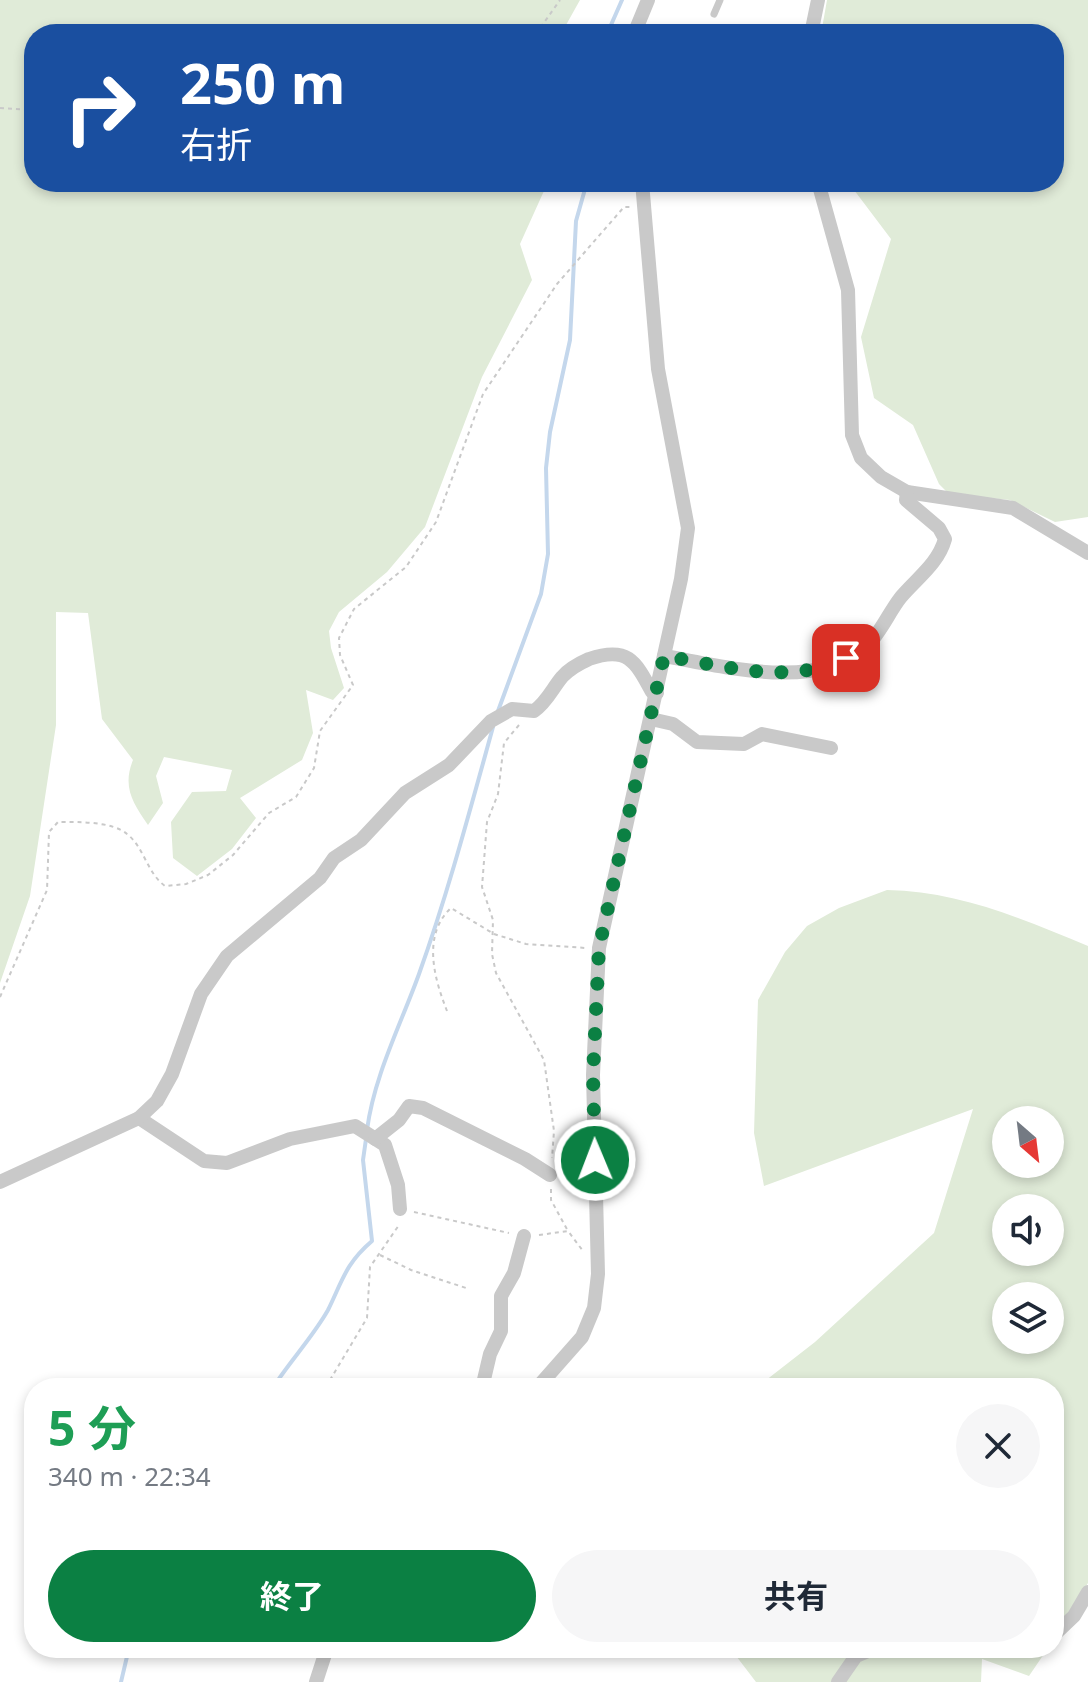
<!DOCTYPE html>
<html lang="ja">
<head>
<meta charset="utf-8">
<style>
  body { margin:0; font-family:"Noto Sans","Noto Sans JP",sans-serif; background:#f6f6f7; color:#1f2937; height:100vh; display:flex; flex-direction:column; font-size:30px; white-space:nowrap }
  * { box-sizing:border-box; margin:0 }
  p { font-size:26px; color:#747a83 }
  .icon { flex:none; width:44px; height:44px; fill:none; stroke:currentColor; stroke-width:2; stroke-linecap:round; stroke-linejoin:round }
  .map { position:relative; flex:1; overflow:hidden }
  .panel { position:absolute; left:24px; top:1378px; width:1040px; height:280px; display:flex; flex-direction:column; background:#fff; border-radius:32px; box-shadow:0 4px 12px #0003 }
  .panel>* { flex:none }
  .hud { position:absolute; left:24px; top:24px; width:1040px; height:168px; border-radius:32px; box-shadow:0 4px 12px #0003; background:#1a4fa0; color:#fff; overflow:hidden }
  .needle { width:52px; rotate:152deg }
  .fabs { position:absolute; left:992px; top:1106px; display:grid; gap:16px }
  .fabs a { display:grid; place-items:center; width:72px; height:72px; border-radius:50%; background:#fff; box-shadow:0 4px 12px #0003; font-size:40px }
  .pin { position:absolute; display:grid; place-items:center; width:68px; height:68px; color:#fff; margin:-34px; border-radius:16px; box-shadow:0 4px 12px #0006 }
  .me { position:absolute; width:88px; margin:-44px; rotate:359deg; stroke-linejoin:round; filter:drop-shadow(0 0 6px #0008) }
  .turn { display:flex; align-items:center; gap:28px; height:168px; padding:0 24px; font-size:36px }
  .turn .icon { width:104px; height:104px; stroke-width:2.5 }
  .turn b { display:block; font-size:56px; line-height:68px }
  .round { display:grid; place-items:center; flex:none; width:84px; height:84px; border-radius:42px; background:#f6f6f7 }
  .overview { display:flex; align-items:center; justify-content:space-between; height:136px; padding:0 24px }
  h1 { font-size:48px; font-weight:700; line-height:60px; color:#1e9e55 }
  .primary-button { display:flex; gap:16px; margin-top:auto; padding:16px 24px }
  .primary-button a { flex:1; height:92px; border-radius:48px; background:#0b8043; color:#fff; font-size:32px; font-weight:700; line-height:92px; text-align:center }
  .primary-button a+a { background:#f6f6f7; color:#1f2937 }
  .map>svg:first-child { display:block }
</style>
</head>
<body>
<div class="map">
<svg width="1088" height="1682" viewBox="0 0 1088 1682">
  <rect width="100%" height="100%" fill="#fff"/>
  <!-- green -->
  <g fill="#e0ebd8" fill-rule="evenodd">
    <path d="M0 0H580L561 34H34V182H548L520 244 532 280 482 377 425 527 387 572 339 612 329 631 331 648 344 688 333 700 306 690 313 733 302 760 240 798 256 818 232 849 197 876 173 858 171 822 192 792 226 791 232 770 164 757 156 776 163 803 148 825C133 803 122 787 133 760L102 719 88 613 56 612V725L30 896 0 983Z"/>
    <path d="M827 0H1088V517L1055 522 1010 500 949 494 939 484 913 425 874 398 861 337 891 239 848 182H1054V34H821Z"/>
    <path d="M887 890C958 891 1023 919 1088 946V1583L1054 1639V1388H756L815 1342 934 1233 973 1109 764 1186 754 1133 758 1000 785 952 807 926 839 908ZM1006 1120H1050V1164H1006ZM1006 1208H1050V1252H1006ZM1006 1296H1050V1340H1006Z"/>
    <path d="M730 1648H1048L1029 1676 982 1659 981 1682H756Z"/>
  </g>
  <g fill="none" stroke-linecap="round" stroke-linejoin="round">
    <!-- stream -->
    <g stroke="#c4d7ec" stroke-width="4">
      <path d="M607 34 622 0"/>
      <path d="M498 711 541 594 548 554 546 468 550 432 570 340 576 221 587 182"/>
      <path d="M367 1130C374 1076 401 1024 419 974 448 893 470 810 493 727"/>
      <path d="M265 1388 276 1383C292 1359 314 1335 328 1310 342 1282 345 1264 372 1241L363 1160 366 1139"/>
      <path d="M121 1682 129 1648"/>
    </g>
    <!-- path -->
    <g stroke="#c9c9c9" stroke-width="2" stroke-dasharray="4 4" stroke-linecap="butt">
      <path d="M536 34 560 0"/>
      <path d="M0 108 34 110"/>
      <path d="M519 725 504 743 498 794 487 822 482 887 493 920 492 954 496 973 544 1060 554 1131 552 1158"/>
      <path d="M0 997 47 890 49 832 58 822C77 822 112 821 127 834 144 847 147 873 165 886L186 884 208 875 233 855 269 813 296 797 314 768 320 731 353 685 340 655 339 638 354 609 406 567 436 522 483 394 557 284 624 207H630"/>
      <path d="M447 1011C434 978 422 935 451 908L494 934 526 944 586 948"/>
      <path d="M551 1189V1200L568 1231"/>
      <path d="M414 1212 509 1233"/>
      <path d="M539 1235 568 1231 583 1251"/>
      <path d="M380 1255 411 1270 466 1288"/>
      <path d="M329 1388 330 1380 367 1318 370 1267 399 1225"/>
    </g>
    <!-- lane -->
    <path stroke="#c9c9c9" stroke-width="7" d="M714 14 720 0"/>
    <!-- street -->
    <g stroke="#c9c9c9" stroke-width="14">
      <path d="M634 34 648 0"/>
      <path d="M811 34 818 0"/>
      <path d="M818 182 848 290 852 435 861 458 881 477 907 492 1013 508 1088 553"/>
      <path d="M664 656C723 666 816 692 866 647 880 634 889 612 901 597 917 578 938 564 945 539L939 528 906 500 907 492"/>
      <path d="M651 719 673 724 697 742 744 744 762 734 831 748"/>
      <path d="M139 1118 204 1161 227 1163 290 1139 355 1126 385 1145 398 1185 400 1209"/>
      <path d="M375 1139 399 1120 409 1106 423 1108 525 1159 550 1175"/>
      <path d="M0 1182 139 1118 157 1101 172 1074 201 994 227 956 320 878 334 858 361 840 405 793 449 765 491 721 512 709 534 711C547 702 552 689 562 677 569 669 580 663 589 659 627 646 635 660 652 692L657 693"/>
      <path d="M482 1388 490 1354 501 1331V1296L514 1273 524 1236"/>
      <path d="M537 1388 582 1337 594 1308 598 1274 593 1075 599 948 681 579 688 528 658 369 642 182"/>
      <path d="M1054 1635 1074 1616 1088 1592"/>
      <path d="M316 1682 327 1648"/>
      <path d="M838 1682 856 1656 875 1648"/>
    </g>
  </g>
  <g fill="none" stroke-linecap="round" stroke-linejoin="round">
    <!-- route -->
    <path stroke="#0b8043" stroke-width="14" stroke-dasharray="0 25.2" d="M595 1160 593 1075 599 948 664 656C724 666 790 686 846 658"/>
  </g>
</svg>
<div class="fabs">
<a><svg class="needle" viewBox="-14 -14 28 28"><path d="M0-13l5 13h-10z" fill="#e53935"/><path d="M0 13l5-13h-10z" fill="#747a83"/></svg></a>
<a><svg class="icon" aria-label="sound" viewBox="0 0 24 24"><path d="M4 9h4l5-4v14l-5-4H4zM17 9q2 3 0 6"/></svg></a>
<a><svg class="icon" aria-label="layers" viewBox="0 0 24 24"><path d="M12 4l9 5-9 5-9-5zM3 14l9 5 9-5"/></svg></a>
</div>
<div class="pin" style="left:846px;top:658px;background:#d93025"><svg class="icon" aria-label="arrive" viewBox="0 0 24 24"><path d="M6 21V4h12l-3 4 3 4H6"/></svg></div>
<svg class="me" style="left:595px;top:1160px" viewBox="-20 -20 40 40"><circle r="17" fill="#0b8043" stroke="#fff" stroke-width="3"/><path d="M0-11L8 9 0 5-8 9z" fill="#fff"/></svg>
<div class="hud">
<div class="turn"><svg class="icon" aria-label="right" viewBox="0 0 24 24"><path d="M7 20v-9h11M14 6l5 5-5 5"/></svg><div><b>250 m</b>右折</div></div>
</div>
<section class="panel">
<div class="overview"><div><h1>5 分</h1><p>340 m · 22:34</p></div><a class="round"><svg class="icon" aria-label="close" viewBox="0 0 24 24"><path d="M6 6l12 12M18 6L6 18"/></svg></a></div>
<div class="primary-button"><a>終了</a><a>共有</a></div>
</section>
</div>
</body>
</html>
